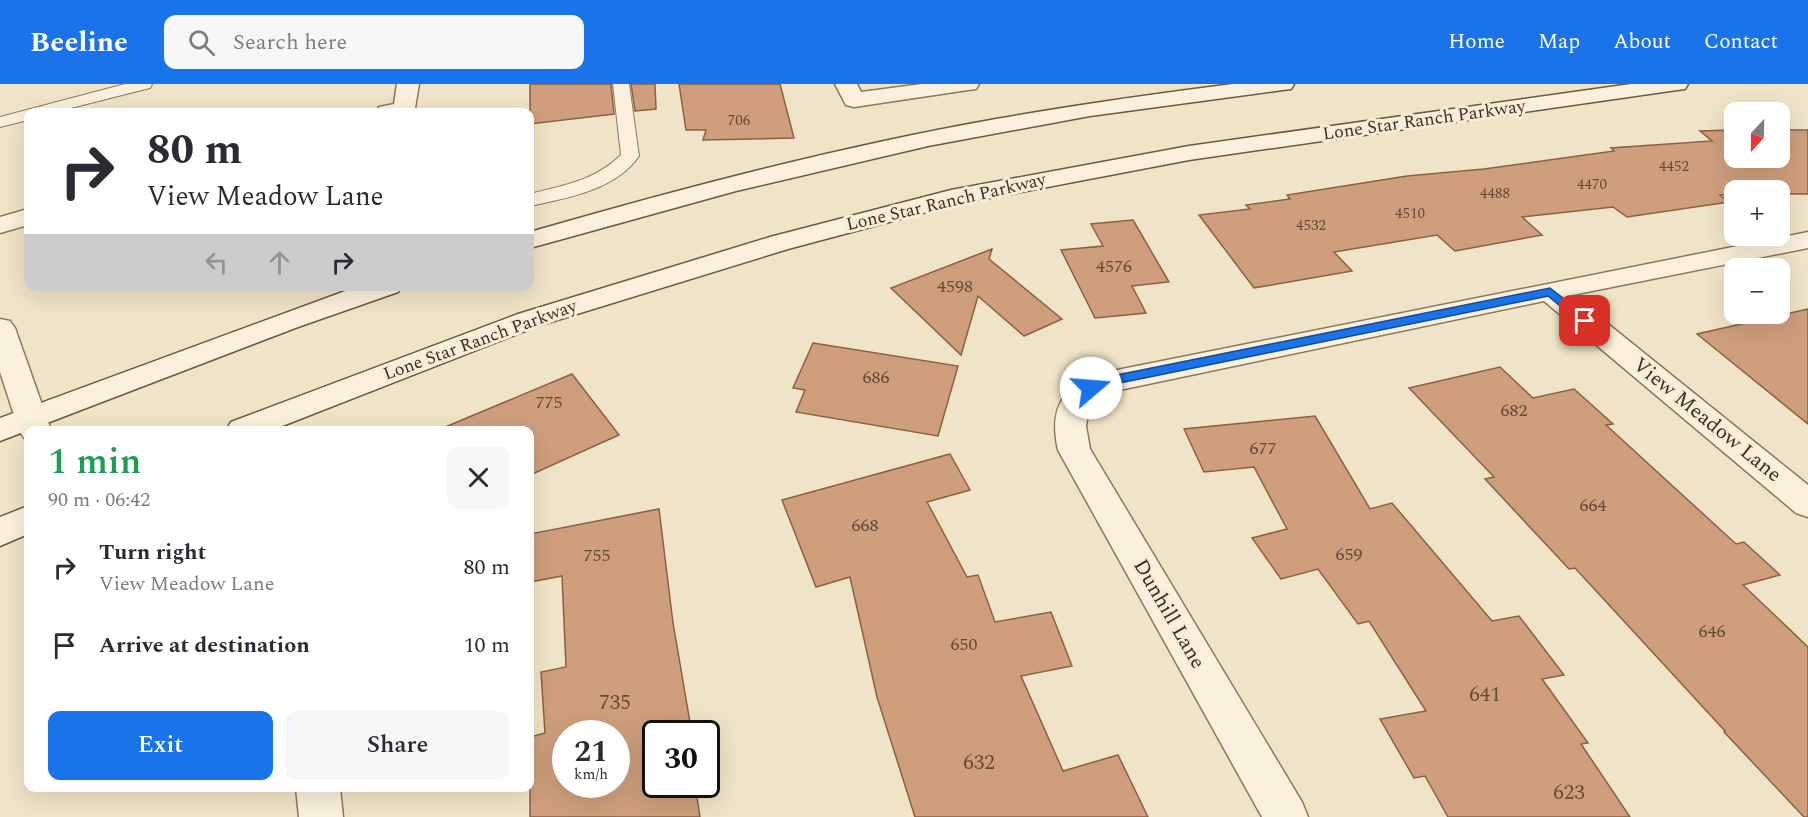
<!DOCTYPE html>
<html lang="en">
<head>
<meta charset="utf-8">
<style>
  body { margin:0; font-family:Spectral,serif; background:#f7f7f7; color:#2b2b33; height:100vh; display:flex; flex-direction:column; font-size:22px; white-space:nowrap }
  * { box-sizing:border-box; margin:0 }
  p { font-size:20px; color:#7c7c81 }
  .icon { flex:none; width:33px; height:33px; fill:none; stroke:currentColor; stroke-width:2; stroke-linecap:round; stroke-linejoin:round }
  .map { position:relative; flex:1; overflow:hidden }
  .side { position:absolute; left:24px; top:342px; width:510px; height:366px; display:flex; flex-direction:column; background:#fff; border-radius:12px; box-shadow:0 6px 24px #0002 }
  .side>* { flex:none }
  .guide { position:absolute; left:24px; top:24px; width:510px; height:183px; border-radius:12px; box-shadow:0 6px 24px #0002; background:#fff; color:#2b2b33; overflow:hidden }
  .needle { width:39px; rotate:202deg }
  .tools { position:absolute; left:1724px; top:18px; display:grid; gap:12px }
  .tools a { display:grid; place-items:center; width:66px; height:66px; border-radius:12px; background:#fff; box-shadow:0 6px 24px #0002; font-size:30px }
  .speed { position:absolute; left:552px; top:636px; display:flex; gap:12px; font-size:30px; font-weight:700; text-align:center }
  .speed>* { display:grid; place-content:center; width:78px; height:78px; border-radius:50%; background:#fff; box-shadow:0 6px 24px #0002; line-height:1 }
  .speed small { font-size:15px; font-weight:400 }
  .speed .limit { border:3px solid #111; border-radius:9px; background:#fff; color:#111 }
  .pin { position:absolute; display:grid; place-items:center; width:51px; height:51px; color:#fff; margin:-26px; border-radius:12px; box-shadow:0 3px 9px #0006 }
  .me { position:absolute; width:66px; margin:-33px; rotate:72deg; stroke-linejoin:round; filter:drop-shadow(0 0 4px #0008) }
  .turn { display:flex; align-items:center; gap:21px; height:126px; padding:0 24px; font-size:27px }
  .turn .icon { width:78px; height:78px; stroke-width:2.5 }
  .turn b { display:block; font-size:42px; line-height:51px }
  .lanes { display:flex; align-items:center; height:57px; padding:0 24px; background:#0003; justify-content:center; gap:30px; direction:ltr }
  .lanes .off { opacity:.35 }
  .round { display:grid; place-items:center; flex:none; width:63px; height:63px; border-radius:12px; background:#f7f7f7 }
  .summary { display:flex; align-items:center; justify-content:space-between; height:102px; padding:0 24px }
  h1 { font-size:36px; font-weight:600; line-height:45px; color:#1e9e55 }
  .action { display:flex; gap:12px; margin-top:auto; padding:12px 24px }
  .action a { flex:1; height:69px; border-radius:12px; background:#1a73e8; color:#fff; font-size:24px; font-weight:600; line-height:69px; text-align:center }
  .action a+a { background:#f7f7f7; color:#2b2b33 }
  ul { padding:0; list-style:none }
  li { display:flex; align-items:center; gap:18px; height:78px; padding:0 24px }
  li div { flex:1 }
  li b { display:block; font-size:22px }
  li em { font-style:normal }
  header { display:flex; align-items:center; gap:36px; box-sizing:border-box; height:84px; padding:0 30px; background:#1a73e8; color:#fff }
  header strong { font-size:28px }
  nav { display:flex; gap:33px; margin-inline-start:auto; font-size:21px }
  .search { width:420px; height:54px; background:#f7f7f7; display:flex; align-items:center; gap:15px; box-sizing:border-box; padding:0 21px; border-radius:12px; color:#7c7c81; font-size:22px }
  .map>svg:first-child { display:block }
</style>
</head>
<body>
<header>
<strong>Beeline</strong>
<div class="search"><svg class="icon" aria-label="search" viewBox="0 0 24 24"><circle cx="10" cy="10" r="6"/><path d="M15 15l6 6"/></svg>Search here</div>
<nav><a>Home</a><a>Map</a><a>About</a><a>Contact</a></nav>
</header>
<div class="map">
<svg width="1808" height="733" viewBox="0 0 1808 733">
  <rect width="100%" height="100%" fill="#f0e4c8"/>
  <!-- building -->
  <g fill="#cf9f7d" stroke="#8d5f41" stroke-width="1.5" fill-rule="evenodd">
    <path d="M530 0H611L614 30 530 40Z"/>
    <path d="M631 0H655L656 25 635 27Z"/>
    <path d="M679 0H780L794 54 703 56 706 46H686Z"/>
    <path d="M1734 46V74H1779V46H1808V110H1779V106H1734V110L1720 111 1729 118 1627 133 1613 123 1522 133 1542 151 1455 167 1437 151 1334 168 1352 187 1254 204 1199 131 1250 125 1246 121 1290 115 1287 111 1407 92 1484 85 1614 67 1611 64 1712 57 1700 47Z"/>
    <path d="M1133 136 1169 198 1132 202 1146 229 1095 234 1061 166 1103 162 1091 140Z"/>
    <path d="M992 165 989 175 1062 235 1024 252 978 212 961 271 891 204Z"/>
    <path d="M1808 225V340L1697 250Z"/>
    <path d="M813 259 958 282 938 352 796 328 805 306 793 304Z"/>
    <path d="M1500 283 1533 314 1574 305 1613 340 1606 341 1736 460 1744 458 1780 491 1743 501 1808 563V733H1804L1724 648 1725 647 1575 484 1569 485 1485 395 1494 393 1409 304Z"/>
    <path d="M572 290 619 351 530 391V346H438Z"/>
    <path d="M1315 332 1370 425 1392 419 1492 537 1519 532 1564 591 1542 595 1588 659 1581 660 1630 733H1448L1425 692 1414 694 1380 635 1426 627 1369 537 1358 540 1318 485 1281 495 1252 454 1287 445 1254 383 1204 388 1184 345Z"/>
    <path d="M950 370 970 406 927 418 967 493 978 491 995 538 1051 528 1072 582 1021 592 1063 687 1118 671 1148 733H915L877 613 850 493 816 503 782 416Z"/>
    <path d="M659 425 673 539 692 650H656V700H695L700 733H530V653L545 649 541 588 566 583 562 492 530 498V450ZM566 650H616V700H566Z"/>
  </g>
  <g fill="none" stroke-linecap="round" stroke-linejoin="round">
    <defs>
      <g id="lane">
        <path d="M125 0H152L150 4 55 28H28V36L0 43V33Z"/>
        <path d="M613 0H629L639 72C616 106 567 114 530 122V110C564 101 594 97 621 71Z"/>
      </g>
      <g id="street">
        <path d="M397 0H419L415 24 412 28H376L379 23 394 20Z"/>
        <path d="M835 0H857L861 8 922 0H979L976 5 968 6 854 23 846 21Z"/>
        <path d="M28 125V141L0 149V133Z"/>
        <path d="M1808 148V164L1572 211 1808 401V433L1796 429 1544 217 1115 307 1089 324 1086 342 1090 365 1302 718 1308 733H1262L1058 366C1048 322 1064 300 1107 288Z"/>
        <path d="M0 235 10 237 15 244 51 346H28V356L24 354 19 346 0 288Z"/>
        <path d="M296 704H340L343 733H299Z"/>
      </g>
      <g id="secondary">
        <path d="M1233 0H1294L1291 5 1283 6 1090 32 928 62 736 107 530 164V148C683 104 838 63 996 35 1075 21 1154 10 1233 0Z"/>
        <path d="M1631 0H1688L1685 5 1677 6 1189 76 953 121 788 165 538 242 272 346H226L231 338 518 230 770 153 951 106 1189 62Z"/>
        <path d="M359 202H402L398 208 298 243 0 357V334Z"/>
        <path d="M28 422V450L0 462V433Z"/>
      </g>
    </defs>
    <!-- lane casing -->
    <use href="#lane" stroke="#8d765c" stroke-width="2"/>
    <!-- street casing -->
    <use href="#street" stroke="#8d765c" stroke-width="3"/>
    <!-- secondary casing -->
    <use href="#secondary" stroke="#6f573f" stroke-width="3"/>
    <!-- lane -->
    <use href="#lane" fill="#faf1dc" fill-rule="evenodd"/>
    <!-- street -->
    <use href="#street" fill="#faf1dc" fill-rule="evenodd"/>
    <!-- secondary -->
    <use href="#secondary" fill="#faf1dc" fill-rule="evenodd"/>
  </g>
  <!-- route -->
  <path fill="#1a73e8" stroke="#114b97" stroke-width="1.5" d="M1550 204 1589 234V239H1581L1548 212 1110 301 1091 309 1085 304 1087 301 1107 293Z"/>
  <g text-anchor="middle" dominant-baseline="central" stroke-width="6" stroke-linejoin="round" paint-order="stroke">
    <!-- far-number labels -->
    <g font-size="15" fill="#624a37">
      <text x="739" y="36">706</text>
      <text x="1674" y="82">4452</text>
      <text x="1592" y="100">4470</text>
      <text x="1495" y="109">4488</text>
      <text x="1410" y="129">4510</text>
      <text x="1311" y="141">4532</text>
    </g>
    <!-- far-street labels -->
    <g font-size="18" fill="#3d2e20" stroke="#f7eed8">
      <text transform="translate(1424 36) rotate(-8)">Lone Star Ranch Parkway</text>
      <text transform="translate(946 118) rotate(-13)">Lone Star Ranch Parkway</text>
      <text transform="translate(480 256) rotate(-20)">Lone Star Ranch Parkway</text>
    </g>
    <!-- number labels -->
    <g font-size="18" fill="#624a37">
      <text x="1114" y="182">4576</text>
      <text x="955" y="202">4598</text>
      <text x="876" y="293">686</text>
      <text x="549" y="318">775</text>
      <text x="1514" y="326">682</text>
      <text x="1263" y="364">677</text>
      <text x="1593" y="421">664</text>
      <text x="865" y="441">668</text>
      <text x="1349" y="470">659</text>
      <text x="597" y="471">755</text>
      <text x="1712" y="547">646</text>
      <text x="964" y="560">650</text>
    </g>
    <!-- street labels -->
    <g font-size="21" fill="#3d2e20" stroke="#f7eed8">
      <text transform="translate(1707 336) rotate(39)">View Meadow Lane</text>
      <text transform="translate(1169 530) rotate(60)">Dunhill Lane</text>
    </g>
    <!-- near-number labels -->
    <g font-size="21" fill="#624a37">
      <text x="1485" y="611">641</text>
      <text x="615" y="619">735</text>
      <text x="979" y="679">632</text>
      <text x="1569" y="709">623</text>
    </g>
  </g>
</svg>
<div class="tools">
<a><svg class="needle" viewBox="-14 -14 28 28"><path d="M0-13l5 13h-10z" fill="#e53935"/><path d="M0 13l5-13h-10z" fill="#7c7c81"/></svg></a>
<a>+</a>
<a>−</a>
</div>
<div class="speed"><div>21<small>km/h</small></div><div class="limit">30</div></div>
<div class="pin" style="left:1585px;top:237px;background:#d93025"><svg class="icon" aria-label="arrive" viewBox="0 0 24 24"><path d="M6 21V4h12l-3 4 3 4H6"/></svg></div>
<svg class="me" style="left:1091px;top:304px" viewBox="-20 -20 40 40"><circle r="19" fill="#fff"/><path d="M0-13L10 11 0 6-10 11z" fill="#1a73e8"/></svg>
<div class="guide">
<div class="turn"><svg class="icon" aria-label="right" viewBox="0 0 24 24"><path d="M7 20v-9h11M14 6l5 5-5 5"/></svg><div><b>80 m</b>View Meadow Lane</div></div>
<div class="lanes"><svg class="icon off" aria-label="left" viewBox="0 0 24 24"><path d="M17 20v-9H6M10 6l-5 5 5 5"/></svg><svg class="icon off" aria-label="ahead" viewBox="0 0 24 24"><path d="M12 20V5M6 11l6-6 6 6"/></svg><svg class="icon" aria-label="right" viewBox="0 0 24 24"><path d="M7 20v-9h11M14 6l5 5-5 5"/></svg></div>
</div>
<section class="side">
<div class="summary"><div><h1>1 min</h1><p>90 m · 06:42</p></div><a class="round"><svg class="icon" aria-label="close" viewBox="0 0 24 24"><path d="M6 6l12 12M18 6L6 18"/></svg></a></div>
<ul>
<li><svg class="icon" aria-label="right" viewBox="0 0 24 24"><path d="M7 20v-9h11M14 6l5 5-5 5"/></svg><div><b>Turn right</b><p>View Meadow Lane</p></div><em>80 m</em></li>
<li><svg class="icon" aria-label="arrive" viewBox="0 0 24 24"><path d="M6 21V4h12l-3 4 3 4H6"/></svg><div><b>Arrive at destination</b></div><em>10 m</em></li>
</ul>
<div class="action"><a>Exit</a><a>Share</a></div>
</section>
</div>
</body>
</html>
